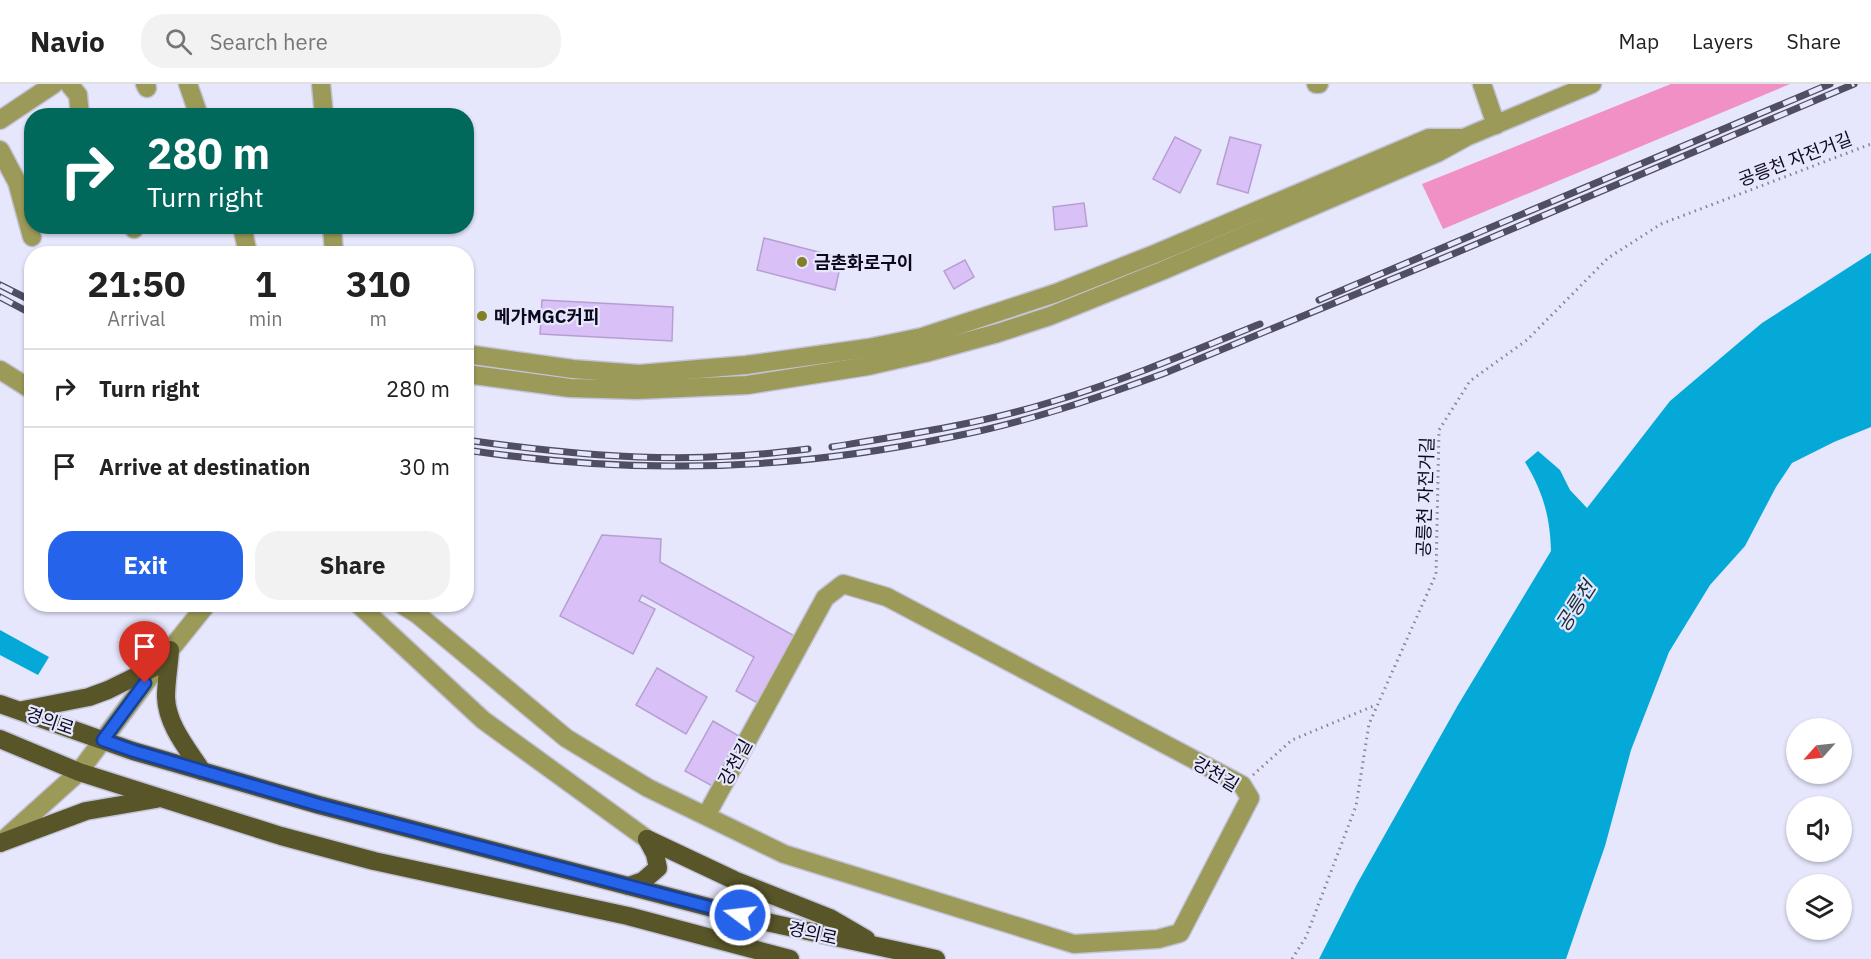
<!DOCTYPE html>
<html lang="en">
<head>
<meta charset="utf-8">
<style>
  body { margin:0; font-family:"IBM Plex Sans","Noto Sans KR",sans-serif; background:#f2f2f2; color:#222; height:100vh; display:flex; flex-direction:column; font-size:22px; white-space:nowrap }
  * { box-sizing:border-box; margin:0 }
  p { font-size:20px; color:#767676 }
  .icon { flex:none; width:33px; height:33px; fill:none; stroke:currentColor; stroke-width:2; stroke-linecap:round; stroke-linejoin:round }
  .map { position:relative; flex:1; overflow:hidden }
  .side { position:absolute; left:24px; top:162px; width:450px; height:366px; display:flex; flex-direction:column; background:#fff; border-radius:24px; box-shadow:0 2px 4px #0004 }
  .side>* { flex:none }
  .top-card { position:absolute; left:24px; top:24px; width:450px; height:126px; border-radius:24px; box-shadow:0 2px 4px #0004; background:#00695c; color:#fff; overflow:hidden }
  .needle { width:39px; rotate:243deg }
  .buttons { position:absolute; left:1786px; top:634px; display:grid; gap:12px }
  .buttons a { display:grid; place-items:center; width:66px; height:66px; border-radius:50%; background:#fff; box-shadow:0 2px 4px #0004; font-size:30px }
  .pin { position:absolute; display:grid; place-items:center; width:51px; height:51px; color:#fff; margin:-62px -26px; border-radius:50% 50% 50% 0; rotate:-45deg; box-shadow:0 0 6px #0007 }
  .pin .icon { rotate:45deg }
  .me { position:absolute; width:66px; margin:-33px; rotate:285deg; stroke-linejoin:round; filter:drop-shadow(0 0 4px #0008) }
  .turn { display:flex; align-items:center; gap:21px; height:126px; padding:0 24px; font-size:27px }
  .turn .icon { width:78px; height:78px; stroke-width:2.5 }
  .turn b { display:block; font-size:42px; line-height:51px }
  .eta { display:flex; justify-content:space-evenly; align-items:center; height:102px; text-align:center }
  .eta b { font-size:36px; font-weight:800; line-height:42px }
  .cta { display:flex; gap:12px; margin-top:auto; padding:12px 24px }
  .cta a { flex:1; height:69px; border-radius:24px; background:#2563eb; color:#fff; font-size:24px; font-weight:800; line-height:69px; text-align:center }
  .cta a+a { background:#f2f2f2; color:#222 }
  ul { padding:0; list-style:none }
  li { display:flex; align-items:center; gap:18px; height:78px; padding:0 24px; border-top:2px solid #e0e0e0 }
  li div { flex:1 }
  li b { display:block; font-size:22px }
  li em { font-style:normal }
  header { display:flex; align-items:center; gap:36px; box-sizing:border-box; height:84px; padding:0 30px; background:#fff; border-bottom:2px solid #e0e0e0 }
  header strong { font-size:28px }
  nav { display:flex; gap:33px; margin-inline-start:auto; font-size:21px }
  .search { width:420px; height:54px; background:#f2f2f2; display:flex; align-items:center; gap:15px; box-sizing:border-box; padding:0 21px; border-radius:24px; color:#767676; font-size:22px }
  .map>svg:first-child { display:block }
</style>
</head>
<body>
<header>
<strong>Navio</strong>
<div class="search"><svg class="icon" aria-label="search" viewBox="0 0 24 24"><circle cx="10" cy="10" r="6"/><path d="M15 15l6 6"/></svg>Search here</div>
<nav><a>Map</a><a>Layers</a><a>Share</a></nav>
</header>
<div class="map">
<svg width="1871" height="875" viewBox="0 0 1871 875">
  <rect width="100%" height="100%" fill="#e6e6fd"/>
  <!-- forest -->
  <path fill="#f090c5" d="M1671 0H1790L1443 145 1422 100Z"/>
  <!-- water -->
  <g fill="#04a9d8">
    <path d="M1871 169V343L1834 358 1792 379 1776 403 1745 462 1710 501 1669 568 1631 666 1605 762 1566 875H1319L1357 800 1458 621 1551 467C1550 432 1543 408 1525 378L1538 367 1560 386 1570 406 1587 424 1670 317 1762 239Z"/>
    <path d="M0 546 49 573 38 591 0 571Z"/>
  </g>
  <!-- building -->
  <g fill="#d9c0f6" stroke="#b79ed2" stroke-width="1.5">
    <path d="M1175 53 1201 66 1180 109 1153 95Z"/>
    <path d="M1230 53 1261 61 1248 109 1217 100Z"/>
    <path d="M1084 119 1087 142 1055 146 1053 123Z"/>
    <path d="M764 154 842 174 835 206 757 186Z"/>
    <path d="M965 176 974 193 954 205 944 187Z"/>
    <path d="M542 216 673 223 672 257 540 250Z"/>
    <path d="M602 451 661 455 660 478 800 555 763 622 736 607 754 573 642 511 639 517 655 525 633 570 560 532Z"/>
    <path d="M657 584 707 613 686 650 636 621Z"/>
    <path d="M713 637 744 655 716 704 685 687Z"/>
  </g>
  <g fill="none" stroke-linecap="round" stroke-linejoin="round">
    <defs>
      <g id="minor">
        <path d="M69 0 78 11 80 32"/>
        <path d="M145 0 147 4"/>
        <path d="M188 0 199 32"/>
        <path d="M321 0 324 32"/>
        <path d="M1316 0H1319"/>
        <path d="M1482 0 1496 41"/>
        <path d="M0 36 54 0"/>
        <path d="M0 66 17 98 32 153"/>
        <path d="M242 142 248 170"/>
        <path d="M332 142 334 170"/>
        <path d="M134 145 135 142"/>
        <path d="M466 270 573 285 639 290 746 281 868 264 922 253 1056 209 1157 169 1429 54H1461"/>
        <path d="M0 286 32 306"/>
        <path d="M466 290 570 304 637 306 747 301 868 282 925 269 998 249 1050 232 1164 186 1437 69 1466 53 1592 0"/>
        <path d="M358 520 483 636 647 755"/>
        <path d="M401 520 417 530 566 654 648 704 784 770 1074 860 1158 855 1180 849 1250 714 1242 701 887 513 843 500 825 514 706 732"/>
        <path d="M0 759 79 688 170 566 207 520"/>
      </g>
      <g id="major">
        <path d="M170 566C169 582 166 598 166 613 167 641 187 664 202 687"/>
        <path d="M0 620 133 667 319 721 762 837 936 875"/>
        <path d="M23 626 89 613 108 606 159 581"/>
        <path d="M0 655 79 688 281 752 374 777 628 832 790 875"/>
        <path d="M647 755 734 796 830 834 866 855"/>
        <path d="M0 759 86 727 156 715"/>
        <path d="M629 802 643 797 658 784 655 770 647 755"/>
      </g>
    </defs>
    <!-- minor casing -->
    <use href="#minor" stroke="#c3c3d9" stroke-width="21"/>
    <!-- major casing -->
    <use href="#major" stroke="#c3c3d9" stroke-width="21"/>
    <!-- path -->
    <g stroke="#858499" stroke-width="3" stroke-dasharray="1.5 4.5" stroke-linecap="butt">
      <path d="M1253 691 1292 656 1376 621"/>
      <path d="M1292 875 1306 853 1356 722 1369 640 1436 490 1439 346 1470 297 1527 256 1608 174 1661 140 1871 60"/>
    </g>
    <!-- minor -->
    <use href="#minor" stroke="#9c9a59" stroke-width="18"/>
    <!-- major -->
    <use href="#major" stroke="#585528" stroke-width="18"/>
    <defs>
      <g id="rail">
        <path d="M0 201 32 217"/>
        <path d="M0 213 32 230"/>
        <path d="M1319 216 1830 0"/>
        <path d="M466 356C552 368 644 378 731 372 757 371 783 368 808 365"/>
        <path d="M832 363C906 351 980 340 1051 318 1122 297 1191 268 1260 240"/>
        <path d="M466 366C534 376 602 382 671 382 764 383 859 372 951 353 1024 339 1095 315 1165 289L1453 170 1854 0"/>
      </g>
    </defs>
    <!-- rail casing -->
    <use href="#rail" stroke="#4f4e62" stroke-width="7"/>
    <!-- rail -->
    <use href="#rail" stroke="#e6e6fd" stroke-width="4.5" stroke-dasharray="14" stroke-linecap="butt"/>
  </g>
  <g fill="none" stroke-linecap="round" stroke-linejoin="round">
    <defs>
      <path id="route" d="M145 599 103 656 134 667 319 721 740 831"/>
    </defs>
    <!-- route casing -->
    <use href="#route" stroke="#184099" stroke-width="15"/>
    <!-- route -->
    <use href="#route" stroke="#2563eb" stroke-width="10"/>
  </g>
  <!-- markers -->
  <g fill="#837f26" stroke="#e6e6fd" stroke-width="2">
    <circle cx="802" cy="178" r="6"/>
    <circle cx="482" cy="232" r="6"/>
  </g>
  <g text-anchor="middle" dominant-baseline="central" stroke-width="4.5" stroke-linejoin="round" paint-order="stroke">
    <!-- street labels -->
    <g font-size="18" fill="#0b091c" stroke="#e6e6fd">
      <text transform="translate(1795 75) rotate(-21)">공릉천 자전거길</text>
      <text transform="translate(1425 413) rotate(-88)">공릉천 자전거길</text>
      <text transform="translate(50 637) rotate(19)">경의로</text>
      <text transform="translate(735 678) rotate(-61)">강천길</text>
      <text transform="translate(1216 690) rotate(31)">강천길</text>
      <text transform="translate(813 849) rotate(13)">경의로</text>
    </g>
    <!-- poi labels -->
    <g font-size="18" font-weight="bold" fill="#0b091c" stroke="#e6e6fd" text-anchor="start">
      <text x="814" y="178">금촌화로구이</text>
      <text x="494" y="232">메가MGC커피</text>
    </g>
    <!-- water labels -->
    <g font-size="20" font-style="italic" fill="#182e37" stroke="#e6e6fd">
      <text transform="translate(1575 522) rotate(-57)">공릉천</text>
    </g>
  </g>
</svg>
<div class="buttons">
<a><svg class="needle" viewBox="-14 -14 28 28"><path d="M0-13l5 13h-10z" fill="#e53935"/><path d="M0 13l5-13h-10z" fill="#767676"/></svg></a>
<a><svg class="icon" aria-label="sound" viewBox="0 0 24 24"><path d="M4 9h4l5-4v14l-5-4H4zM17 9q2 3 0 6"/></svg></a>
<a><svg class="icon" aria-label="layers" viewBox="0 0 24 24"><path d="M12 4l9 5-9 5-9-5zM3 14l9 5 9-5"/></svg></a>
</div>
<div class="pin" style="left:145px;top:599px;background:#d93025"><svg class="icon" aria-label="arrive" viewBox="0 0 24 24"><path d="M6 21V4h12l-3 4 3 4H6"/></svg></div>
<svg class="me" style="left:740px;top:831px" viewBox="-20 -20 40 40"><circle r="17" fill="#2563eb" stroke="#fff" stroke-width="3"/><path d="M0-11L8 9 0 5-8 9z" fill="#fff"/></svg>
<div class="top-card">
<div class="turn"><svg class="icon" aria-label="right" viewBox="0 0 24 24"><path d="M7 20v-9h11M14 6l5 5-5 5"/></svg><div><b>280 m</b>Turn right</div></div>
</div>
<section class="side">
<div class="eta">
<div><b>21:50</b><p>Arrival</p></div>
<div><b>1</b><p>min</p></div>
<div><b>310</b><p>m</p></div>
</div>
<ul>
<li><svg class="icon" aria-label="right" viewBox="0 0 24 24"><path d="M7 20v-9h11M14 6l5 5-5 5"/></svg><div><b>Turn right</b></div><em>280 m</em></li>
<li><svg class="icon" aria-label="arrive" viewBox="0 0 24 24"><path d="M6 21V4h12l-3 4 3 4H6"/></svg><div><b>Arrive at destination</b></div><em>30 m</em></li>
</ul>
<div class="cta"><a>Exit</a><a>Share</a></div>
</section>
</div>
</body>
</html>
